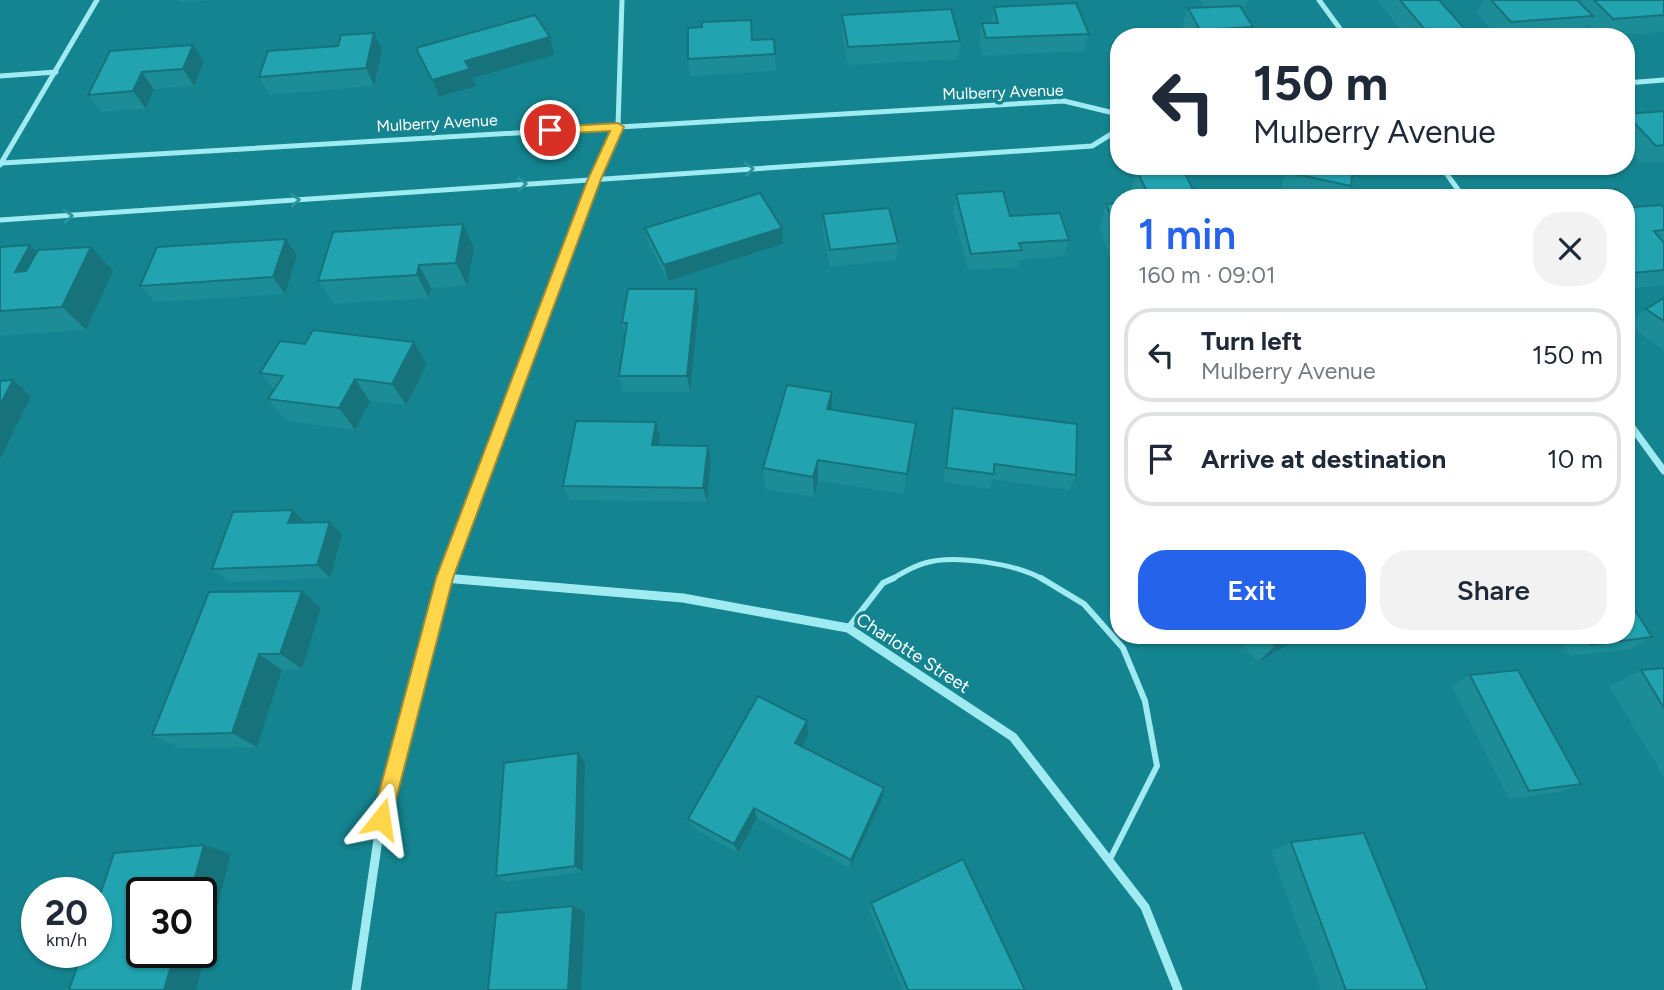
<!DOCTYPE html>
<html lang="en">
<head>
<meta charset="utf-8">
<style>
  body { margin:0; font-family:Figtree,sans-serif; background:#f2f2f3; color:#1f2937; height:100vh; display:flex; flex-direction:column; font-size:26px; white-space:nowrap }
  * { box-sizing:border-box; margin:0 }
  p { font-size:23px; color:#747a83 }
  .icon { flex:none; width:38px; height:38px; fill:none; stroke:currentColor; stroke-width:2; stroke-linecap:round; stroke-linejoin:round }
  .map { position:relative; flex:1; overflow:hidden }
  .drawer { position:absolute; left:1110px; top:189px; width:525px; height:455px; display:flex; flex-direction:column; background:#fff; border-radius:28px; box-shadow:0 2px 5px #0004 }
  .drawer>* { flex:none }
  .banner { position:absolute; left:1110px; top:28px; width:525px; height:147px; border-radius:28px; box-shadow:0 2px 5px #0004; background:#fff; color:#1f2937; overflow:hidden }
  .speed { position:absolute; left:21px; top:877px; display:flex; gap:14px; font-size:35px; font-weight:700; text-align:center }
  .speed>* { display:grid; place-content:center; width:91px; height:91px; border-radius:50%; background:#fff; box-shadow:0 2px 5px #0004; line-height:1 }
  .speed small { font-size:18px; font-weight:400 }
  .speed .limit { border:4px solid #111; border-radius:10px; background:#fff; color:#111 }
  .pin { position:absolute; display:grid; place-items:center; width:60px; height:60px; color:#fff; margin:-30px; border:4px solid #fff; border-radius:50%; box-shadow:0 2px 7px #0007 }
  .me { position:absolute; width:77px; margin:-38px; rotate:15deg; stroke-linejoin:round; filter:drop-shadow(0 0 5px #0008) }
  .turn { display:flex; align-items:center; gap:24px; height:147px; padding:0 28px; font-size:32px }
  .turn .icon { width:91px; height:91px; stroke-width:2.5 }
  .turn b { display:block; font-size:49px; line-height:60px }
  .round { display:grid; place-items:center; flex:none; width:74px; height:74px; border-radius:28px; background:#f2f2f3 }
  .head { display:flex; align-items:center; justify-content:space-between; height:119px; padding:0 28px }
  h1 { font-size:42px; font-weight:600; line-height:52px; color:#2563eb }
  .action { display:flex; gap:14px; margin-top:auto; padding:14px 28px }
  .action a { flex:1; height:80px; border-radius:28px; background:#2563eb; color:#fff; font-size:28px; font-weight:600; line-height:80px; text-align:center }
  .action a+a { background:#f2f2f3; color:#1f2937 }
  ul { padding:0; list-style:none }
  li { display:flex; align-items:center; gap:21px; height:94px; margin:0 14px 10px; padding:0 14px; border:4px solid #e0e1e3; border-radius:28px }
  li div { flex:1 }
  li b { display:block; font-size:26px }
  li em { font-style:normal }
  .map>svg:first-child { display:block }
</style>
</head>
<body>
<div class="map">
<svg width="1664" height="990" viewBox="0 0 1664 990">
  <rect width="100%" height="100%" fill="#148590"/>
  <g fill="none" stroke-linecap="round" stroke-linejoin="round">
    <!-- service-far1 -->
    <path stroke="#a0ebf1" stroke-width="5" d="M890 580C901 574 913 566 925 563 954 554 1018 564 1044 580"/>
    <!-- service -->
    <g stroke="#a0ebf1" stroke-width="6">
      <path d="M1041 578 1084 604 1123 648 1145 701 1157 766 1109 861"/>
      <path d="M848 628 883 583 894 578"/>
    </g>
    <!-- minor-far2 -->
    <g stroke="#a0ebf1" stroke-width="5">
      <path d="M1319 0 1346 37"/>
      <path d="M0 76 56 72"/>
      <path d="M1626 83 1664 80"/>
      <path d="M2 163 1064 101 1118 114"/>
      <path d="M0 165 97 0"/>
      <path d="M1441 166 1464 198"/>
      <path d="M0 220 1092 146 1118 130"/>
      <path d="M565 256 618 126 622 0"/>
    </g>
    <!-- minor-far1 -->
    <g stroke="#a0ebf1" stroke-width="7">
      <path d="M1626 419 1664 471"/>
      <path d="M444 578 463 580"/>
      <path d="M444 580 566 254"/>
    </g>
    <!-- minor -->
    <g stroke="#a0ebf1" stroke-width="9">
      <path d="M444 578 683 598 848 628 1013 737 1145 907 1178 990"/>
      <path d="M356 990 381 819 444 578"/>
    </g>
  </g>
  <!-- wall -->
  <g fill="#1c8d97">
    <path d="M179 0H214L180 2Z"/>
    <path d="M1200 0H1248L1246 6H1241L1253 27 1249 37H1188L1182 25 1188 8 1204 7Z"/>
    <path d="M1377 0H1439L1465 29 1460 37H1406Z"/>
    <path d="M1484 0H1664V32L1600 36 1588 24 1581 34 1539 37H1497L1476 12Z"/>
    <path d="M994 7 1089 34 1084 51 983 56 979 41 982 23H991Z"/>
    <path d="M842 15 960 41 958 59 848 65 842 32Z"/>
    <path d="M702 27 753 40 774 39 776 71 690 76 688 59Z"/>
    <path d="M374 33 382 50 374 86 270 95 259 77Z"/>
    <path d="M550 37 554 55 473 78 476 86 439 97 423 65 416 48Z"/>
    <path d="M110 51 204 62 194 86 154 89 146 109 101 112 88 95Z"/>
    <path d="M1664 111V161L1641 163 1626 147V114Z"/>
    <path d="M1286 166H1353L1351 186 1344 198H1316L1282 190Z"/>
    <path d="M1137 171 1197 198H1130L1129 195Z"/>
    <path d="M1569 192 1625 198H1565Z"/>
    <path d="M956 194 1069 240 1064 256 1019 260 1018 267 968 270 953 212Z"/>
    <path d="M1626 199 1633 207 1664 208V286L1626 288Z"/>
    <path d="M1118 203V269H1115L1099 228 1106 204Z"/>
    <path d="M823 214 898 243 896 260 830 267 823 231Z"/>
    <path d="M645 228H782L783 244 668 281 649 245Z"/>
    <path d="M0 247 37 252 113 271 86 330 0 336Z"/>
    <path d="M474 248 467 286 431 288 429 298 334 304 318 281Z"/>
    <path d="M297 256 285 294 155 302 140 286Z"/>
    <path d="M696 289 699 306 690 392H623L619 376 625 334 622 323Z"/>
    <path d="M1664 298V350L1628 325 1646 309Z"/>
    <path d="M414 342 427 365 406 405 370 401 355 430 287 421 268 399 274 390 260 373 305 344Z"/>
    <path d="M832 392V409L916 423 904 494 818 481 814 497 765 489 763 468Z"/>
    <path d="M953 408 1076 475 1070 490 992 479 990 489 943 482Z"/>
    <path d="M656 422 660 437 659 445 708 446 711 460 707 502 570 500 563 486Z"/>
    <path d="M293 510 304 522 342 535 330 578 228 582 212 569Z"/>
    <path d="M302 591 321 608 302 669 282 670 257 747 180 748 152 735Z"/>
    <path d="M1235 635H1305L1258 662Z"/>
    <path d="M1558 635H1626L1652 637 1630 649 1570 656Z"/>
    <path d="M1664 668V777L1609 686 1641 670Z"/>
    <path d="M1470 675 1581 784 1559 792 1509 799 1452 686Z"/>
    <path d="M808 735 802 747 882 800 850 868 757 818 738 853 694 829 688 819Z"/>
    <path d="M578 753 585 762 583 872 507 882 496 876Z"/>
    <path d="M1291 842 1428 990H1321L1271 851Z"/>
    <path d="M871 903 1025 990H903L869 910Z"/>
  </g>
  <!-- shaded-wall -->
  <g fill="#17737b">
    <path d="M374 33 382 50 374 86 366 68Z"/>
    <path d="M550 37 554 55 473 78 476 86 439 97 432 80 465 61Z"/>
    <path d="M193 45 204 62 194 86 183 69Z"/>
    <path d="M142 72 154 89 146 109 133 91Z"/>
    <path d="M463 224 474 248 467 286 456 263Z"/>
    <path d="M782 228 783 244 668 281 664 265Z"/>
    <path d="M286 239 297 256 285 294 273 277Z"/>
    <path d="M30 245 53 268 15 272Z"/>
    <path d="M91 247 113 271 86 330 62 307Z"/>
    <path d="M419 265 431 288 429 298 417 275Z"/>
    <path d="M696 289 699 306 690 392 687 376Z"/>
    <path d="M414 342 427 365 406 405 392 384Z"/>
    <path d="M355 379 370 401 355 430 339 408Z"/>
    <path d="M13 380 31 396 0 459V405Z"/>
    <path d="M832 392V414L827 409Z"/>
    <path d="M656 422 660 437 657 460 652 445Z"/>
    <path d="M916 423 913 444 904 494 907 474Z"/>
    <path d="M708 446 711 460 707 502 703 488Z"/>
    <path d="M818 460V481L814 497 813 477Z"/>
    <path d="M293 510 306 524 288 523Z"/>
    <path d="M330 522 342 535 330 578 317 565Z"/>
    <path d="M302 591 321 608 302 669 280 654Z"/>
    <path d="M1294 635H1305L1258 662 1275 646Z"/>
    <path d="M259 654 282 670 257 747 232 733Z"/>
    <path d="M807 721 808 735 797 756 795 743Z"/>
    <path d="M578 753 585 762 583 872 575 866Z"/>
    <path d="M884 788 882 800 850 868 851 860Z"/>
    <path d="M754 808 757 818 738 853 734 844Z"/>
    <path d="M204 845 231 854 196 990H164L175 952H201V892H191Z"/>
    <path d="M573 906 585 912 581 990H568Z"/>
  </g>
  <!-- building -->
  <g fill="#21a4b0" stroke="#17737b" stroke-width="2">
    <path d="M1400 0H1439L1465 29 1427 32Z"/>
    <path d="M1491 0H1577L1593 16 1511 22Z"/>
    <path d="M1594 0H1664V15L1613 19Z"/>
    <path d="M1076 3 1089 34 986 38 982 23H998L994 7Z"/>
    <path d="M1240 6 1253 27 1200 30 1188 8Z"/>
    <path d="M951 9 960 41 848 47 842 15Z"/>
    <path d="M535 15 550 37 465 61 470 69 432 80 416 48Z"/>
    <path d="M751 20 752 40 774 39 775 54 688 59V28L702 27V22Z"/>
    <path d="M374 33 366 68 259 77 268 51 338 46 341 35Z"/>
    <path d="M193 45 183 69 142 72 133 91 88 95 110 51Z"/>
    <path d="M1664 111V145L1656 146 1626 114Z"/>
    <path d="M1292 166H1353L1351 186 1291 173Z"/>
    <path d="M1182 167 1197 198H1150L1137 171Z"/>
    <path d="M1618 189 1625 198H1573L1569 192Z"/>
    <path d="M1003 191 1010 216 1060 213 1069 240 1019 243 1022 250 971 254 956 194Z"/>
    <path d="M760 193 782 228 664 265 645 228Z"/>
    <path d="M1626 199 1633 207 1662 205 1664 208V230L1654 231 1664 243V270L1632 273 1626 264Z"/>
    <path d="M1118 203V233L1106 204Z"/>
    <path d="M889 208 898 243 830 250 823 214Z"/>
    <path d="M463 224 456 263 419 265 417 275 318 281 333 232Z"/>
    <path d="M286 239 273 277 140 286 157 247Z"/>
    <path d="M30 245 15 272 26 271 38 250 91 247 62 307 0 311V247Z"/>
    <path d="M628 289H696L687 376H619L627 323H622Z"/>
    <path d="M1664 298V321L1646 309Z"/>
    <path d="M313 330 414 342 392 384 355 379 339 408 268 399 283 376 260 373 280 341 305 344Z"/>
    <path d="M13 380 0 405V381Z"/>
    <path d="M787 385 832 392 827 409 916 423 907 474 818 460 813 477 763 468Z"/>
    <path d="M953 408 1077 424 1076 475 994 464V474L946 468Z"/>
    <path d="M576 421 656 422 652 445 708 446 703 488 563 486Z"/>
    <path d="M293 510 288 523 330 522 317 565 212 569 233 512Z"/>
    <path d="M302 591 280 654H259L232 733 152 735 209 592Z"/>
    <path d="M1626 596 1652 637 1591 645 1585 635H1626Z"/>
    <path d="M1265 635H1294L1275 646Z"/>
    <path d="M1664 668V708L1641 670Z"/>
    <path d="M1518 670 1581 784 1529 791 1470 675Z"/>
    <path d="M758 696 807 721 795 743 884 788 851 860 754 808 734 844 688 819Z"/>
    <path d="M578 753 575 866 496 876 504 763Z"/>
    <path d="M1364 833 1428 990H1346L1291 842Z"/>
    <path d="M204 845 191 892H142V952H175L164 990H69L82 952H96V907L114 853Z"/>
    <path d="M963 859 1025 990H908L871 903Z"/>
    <path d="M573 906 568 990H488L496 913Z"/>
  </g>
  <!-- one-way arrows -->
  <defs><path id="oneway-chevron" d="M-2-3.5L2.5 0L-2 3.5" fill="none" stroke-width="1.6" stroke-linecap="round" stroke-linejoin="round" transform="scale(1.75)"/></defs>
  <g stroke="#29949f">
    <use href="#oneway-chevron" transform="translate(749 169) rotate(-4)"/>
    <use href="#oneway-chevron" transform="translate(522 184) rotate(-4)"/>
    <use href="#oneway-chevron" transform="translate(295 200) rotate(-4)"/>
    <use href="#oneway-chevron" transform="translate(68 216) rotate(-4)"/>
  </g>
  <!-- route -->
  <path fill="#ffd54a" stroke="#a68a30" stroke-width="2" d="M618 123 624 127 601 179 453 578 391 819 388 826 381 829 374 826 372 819 436 578 588 179 610 131 550 134 544 130 550 127Z"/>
  <g text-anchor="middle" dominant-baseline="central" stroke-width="7" stroke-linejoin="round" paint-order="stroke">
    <!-- far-street labels -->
    <g font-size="16" fill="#fff" stroke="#148590">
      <text transform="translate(1003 92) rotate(-2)">Mulberry Avenue</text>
      <text transform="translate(437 123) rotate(-3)">Mulberry Avenue</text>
    </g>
    <!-- street labels -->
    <g font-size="18" fill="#fff" stroke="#148590">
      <text transform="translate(913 653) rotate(33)">Charlotte Street</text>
    </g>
  </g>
</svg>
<div class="speed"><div>20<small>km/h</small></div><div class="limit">30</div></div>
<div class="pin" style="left:550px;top:130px;background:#d93025"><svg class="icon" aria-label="arrive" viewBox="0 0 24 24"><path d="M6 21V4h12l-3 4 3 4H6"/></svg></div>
<svg class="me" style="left:381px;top:819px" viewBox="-20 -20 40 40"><path d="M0-17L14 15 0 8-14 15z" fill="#ffd54a" stroke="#fff" stroke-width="4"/></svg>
<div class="banner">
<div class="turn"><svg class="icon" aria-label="left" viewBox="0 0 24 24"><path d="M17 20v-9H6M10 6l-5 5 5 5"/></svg><div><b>150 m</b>Mulberry Avenue</div></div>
</div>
<section class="drawer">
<div class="head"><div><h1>1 min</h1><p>160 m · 09:01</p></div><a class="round"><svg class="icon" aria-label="close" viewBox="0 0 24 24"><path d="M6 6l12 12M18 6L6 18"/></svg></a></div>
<ul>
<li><svg class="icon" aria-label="left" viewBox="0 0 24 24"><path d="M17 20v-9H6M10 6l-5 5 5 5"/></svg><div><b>Turn left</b><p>Mulberry Avenue</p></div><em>150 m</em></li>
<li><svg class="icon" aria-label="arrive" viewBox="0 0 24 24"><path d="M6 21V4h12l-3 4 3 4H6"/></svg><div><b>Arrive at destination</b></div><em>10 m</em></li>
</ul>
<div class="action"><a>Exit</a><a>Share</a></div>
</section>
</div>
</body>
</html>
